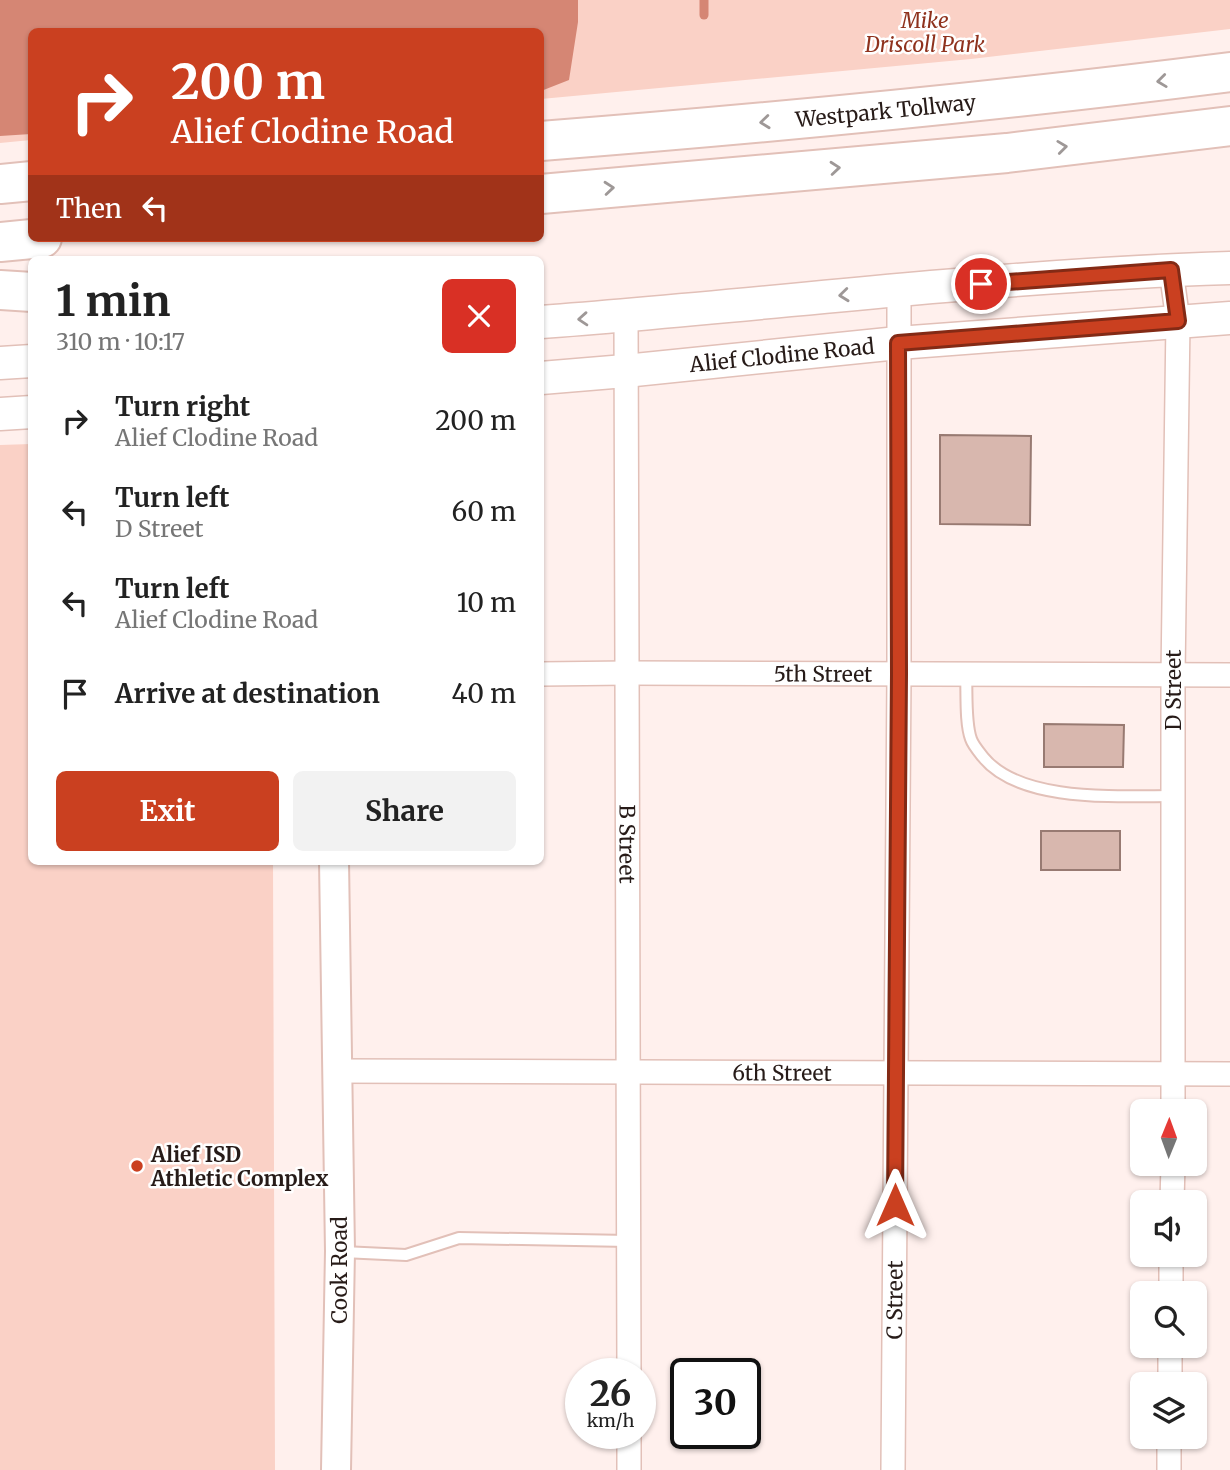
<!DOCTYPE html>
<html lang="en">
<head>
<meta charset="utf-8">
<style>
  body { margin:0; font-family:Merriweather,serif; background:#f2f2f2; color:#222; height:100vh; display:flex; flex-direction:column; font-size:26px; white-space:nowrap }
  * { box-sizing:border-box; margin:0 }
  p { font-size:23px; color:#767676 }
  .icon { flex:none; width:38px; height:38px; fill:none; stroke:currentColor; stroke-width:2; stroke-linecap:round; stroke-linejoin:round }
  .map { position:relative; flex:1; overflow:hidden }
  .sheet { position:absolute; left:28px; top:256px; width:516px; height:609px; display:flex; flex-direction:column; background:#fff; border-radius:10px; box-shadow:0 2px 5px #0004 }
  .sheet>* { flex:none }
  .hud { position:absolute; left:28px; top:28px; width:516px; height:214px; border-radius:10px; box-shadow:0 2px 5px #0004; background:#ca4020; color:#fff; overflow:hidden }
  .needle { width:46px; rotate:1deg }
  .buttons { position:absolute; left:1130px; top:1099px; display:grid; gap:14px }
  .buttons a { display:grid; place-items:center; width:77px; height:77px; border-radius:10px; background:#fff; box-shadow:0 2px 5px #0004; font-size:35px }
  .speed { position:absolute; left:565px; top:1358px; display:flex; gap:14px; font-size:35px; font-weight:700; text-align:center }
  .speed>* { display:grid; place-content:center; width:91px; height:91px; border-radius:50%; background:#fff; box-shadow:0 2px 5px #0004; line-height:1 }
  .speed small { font-size:18px; font-weight:400 }
  .speed .limit { border:4px solid #111; border-radius:10px; background:#fff; color:#111 }
  .pin { position:absolute; display:grid; place-items:center; width:60px; height:60px; color:#fff; margin:-30px; border:4px solid #fff; border-radius:50%; box-shadow:0 2px 7px #0007 }
  .me { position:absolute; width:77px; margin:-38px; rotate:0deg; stroke-linejoin:round; filter:drop-shadow(0 0 5px #0008) }
  .turn { display:flex; align-items:center; gap:24px; height:147px; padding:0 28px; font-size:32px }
  .turn .icon { width:91px; height:91px; stroke-width:2.5 }
  .turn b { display:block; font-size:49px; line-height:60px }
  .then { display:flex; align-items:center; height:66px; padding:0 28px; background:#0003; gap:14px; font-size:26px }
  .round { display:grid; place-items:center; flex:none; width:74px; height:74px; border-radius:10px; background:#f2f2f2 }
  .summary { display:flex; align-items:center; justify-content:space-between; height:119px; padding:0 28px }
  h1 { font-size:42px; font-weight:700; line-height:52px }
  .action { display:flex; gap:14px; margin-top:auto; padding:14px 28px }
  .action a { flex:1; height:80px; border-radius:10px; background:#ca4020; color:#fff; font-size:28px; font-weight:700; line-height:80px; text-align:center }
  .action a+a { background:#f2f2f2; color:#222 }
  ul { padding:0; list-style:none }
  li { display:flex; align-items:center; gap:21px; height:91px; padding:0 28px }
  li div { flex:1 }
  li b { display:block; font-size:26px }
  li em { font-style:normal }
  .map>svg:first-child { display:block }
</style>
</head>
<body>
<div class="map">
<svg width="1230" height="1470" viewBox="0 0 1230 1470">
  <rect width="100%" height="100%" fill="#fff0ed"/>
  <!-- green -->
  <g fill="#fad1c6">
    <path d="M0 0H1230V29L971 59 541 99V32H32L31 140 0 143Z"/>
    <path d="M31 444 32 861H273L275 1470H0V445Z"/>
  </g>
  <!-- water -->
  <path fill="#d58674" d="M0 0H578V22L569 80 541 91V32H32L31 134 0 136Z"/>
  <g fill="none" stroke-linecap="round" stroke-linejoin="round">
    <!-- stream -->
    <path stroke="#d58674" stroke-width="9" d="M704 15V0"/>
  </g>
  <!-- building -->
  <g fill="#d8b7ae" stroke="#987a72" stroke-width="2">
    <path d="M940 435 1031 436 1030 525 940 524Z"/>
    <path d="M1044 724 1124 725 1123 767H1044Z"/>
    <rect x="1041" y="831" width="79" height="39"/>
  </g>
  <g fill="none" stroke-linecap="round" stroke-linejoin="round">
    <defs>
      <g id="service">
        <path d="M966 674C967 692 965 723 971 739 973 745 979 752 983 757 1020 803 1119 796 1173 796"/>
        <path d="M343 1252 406 1255 459 1238 629 1241"/>
      </g>
      <g id="minor">
        <path d="M1171 270 1178 321 1173 675V1111"/>
        <path id="s1" d="M626 316 629 1374"/>
        <path id="s2" d="M541 674 628 673 1230 675"/>
        <path id="s3" d="M336 1071 1230 1074"/>
        <path d="M1172 1202 1173 1164"/>
        <path d="M1171 1293V1255"/>
        <path d="M1170 1384V1346"/>
        <path d="M629 1433V1470"/>
        <path id="s4" d="M893 1470 899 674V289"/>
        <path d="M1169 1470V1437"/>
      </g>
      <path id="tertiary" d="M334 861 340 1251 336 1470"/>
      <g id="secondary">
        <path d="M541 322C771 305 999 275 1230 268"/>
        <path d="M0 363 32 361"/>
        <path id="s5" d="M541 378 625 371 898 343 1230 318"/>
        <path d="M0 414 32 412"/>
      </g>
      <g id="motorway">
        <path id="s6" d="M541 141C771 123 1001 101 1230 72"/>
        <path d="M0 184 32 181"/>
        <path d="M541 194 1007 153 1230 126"/>
        <path d="M0 242 42 238"/>
        <path d="M0 290 32 292"/>
      </g>
    </defs>
    <!-- service casing -->
    <use href="#service" stroke="#e2c0b8" stroke-width="14"/>
    <!-- minor casing -->
    <use href="#minor" stroke="#e2c0b8" stroke-width="26"/>
    <!-- tertiary casing -->
    <use href="#tertiary" stroke="#e2c0b8" stroke-width="32"/>
    <!-- secondary casing -->
    <use href="#secondary" stroke="#e2c0b8" stroke-width="35"/>
    <!-- motorway casing -->
    <use href="#motorway" stroke="#e2c0b8" stroke-width="42"/>
    <!-- service -->
    <use href="#service" stroke="#fff" stroke-width="10"/>
    <!-- minor -->
    <use href="#minor" stroke="#fff" stroke-width="23"/>
    <!-- tertiary -->
    <use href="#tertiary" stroke="#fff" stroke-width="28"/>
    <!-- secondary -->
    <use href="#secondary" stroke="#fff" stroke-width="32"/>
    <!-- motorway -->
    <use href="#motorway" stroke="#fff" stroke-width="38"/>
  </g>
  <!-- one-way arrows -->
  <defs><path id="oneway-chevron" d="M-2-3.5L2.5 0L-2 3.5" fill="none" stroke-width="1.6" stroke-linecap="round" stroke-linejoin="round" transform="scale(1.75)"/></defs>
  <g stroke="#9e9897">
    <use href="#oneway-chevron" transform="translate(1162 81) rotate(173)"/>
    <use href="#oneway-chevron" transform="translate(765 122) rotate(174)"/>
    <use href="#oneway-chevron" transform="translate(1062 147) rotate(-7)"/>
    <use href="#oneway-chevron" transform="translate(835 168) rotate(-5)"/>
    <use href="#oneway-chevron" transform="translate(609 188) rotate(-5)"/>
    <use href="#oneway-chevron" transform="translate(844 295) rotate(174)"/>
    <use href="#oneway-chevron" transform="translate(583 319) rotate(176)"/>
  </g>
  <g fill="none" stroke-linecap="round" stroke-linejoin="round">
    <defs>
      <path id="route" d="M895 1205 899 674 898 343 1178 321 1171 270 981 284"/>
    </defs>
    <!-- route casing -->
    <use href="#route" stroke="#832a15" stroke-width="18"/>
    <!-- route -->
    <use href="#route" stroke="#ca4020" stroke-width="12"/>
  </g>
  <!-- markers -->
  <circle fill="#ca4020" stroke="#fff" stroke-width="2.5" cx="137" cy="1166" r="7"/>
  <g text-anchor="middle" dominant-baseline="central" stroke-width="5" stroke-linejoin="round" paint-order="stroke">
    <!-- park labels -->
    <g font-size="21" font-style="italic" fill="#8f321d" stroke="#fff">
      <text x="925" y="20">Mike<tspan x="925" dy="24">Driscoll Park</tspan></text>
    </g>
    <!-- street labels -->
    <g font-size="21" fill="#271b18" stroke="#fff">
      <text stroke="none"><textPath href="#s6" startOffset="346">Westpark Tollway</textPath></text>
      <text stroke="none"><textPath href="#s5" startOffset="242">Alief Clodine Road</textPath></text>
      <text stroke="none"><textPath href="#s2" startOffset="282">5th Street</textPath></text>
      <text transform="translate(1173 690) rotate(-90)">D Street</text>
      <text stroke="none"><textPath href="#s1" startOffset="528">B Street</textPath></text>
      <text stroke="none"><textPath href="#s3" startOffset="446">6th Street</textPath></text>
      <text transform="translate(339 1270) rotate(-90)">Cook Road</text>
      <text stroke="none"><textPath href="#s4" startOffset="170">C Street</textPath></text>
    </g>
    <!-- poi labels -->
    <g font-size="21" font-weight="bold" fill="#271b18" stroke="#fff" text-anchor="start">
      <text x="151" y="1154">Alief ISD<tspan x="151" dy="24">Athletic Complex</tspan></text>
    </g>
  </g>
</svg>
<div class="buttons">
<a><svg class="needle" viewBox="-14 -14 28 28"><path d="M0-13l5 13h-10z" fill="#e53935"/><path d="M0 13l5-13h-10z" fill="#767676"/></svg></a>
<a><svg class="icon" aria-label="sound" viewBox="0 0 24 24"><path d="M4 9h4l5-4v14l-5-4H4zM17 9q2 3 0 6"/></svg></a>
<a><svg class="icon" aria-label="search" viewBox="0 0 24 24"><circle cx="10" cy="10" r="6"/><path d="M15 15l6 6"/></svg></a>
<a><svg class="icon" aria-label="layers" viewBox="0 0 24 24"><path d="M12 4l9 5-9 5-9-5zM3 14l9 5 9-5"/></svg></a>
</div>
<div class="speed"><div>26<small>km/h</small></div><div class="limit">30</div></div>
<div class="pin" style="left:981px;top:284px;background:#d93025"><svg class="icon" aria-label="arrive" viewBox="0 0 24 24"><path d="M6 21V4h12l-3 4 3 4H6"/></svg></div>
<svg class="me" style="left:895px;top:1205px" viewBox="-20 -20 40 40"><path d="M0-17L14 15 0 8-14 15z" fill="#ca4020" stroke="#fff" stroke-width="4"/></svg>
<div class="hud">
<div class="turn"><svg class="icon" aria-label="right" viewBox="0 0 24 24"><path d="M7 20v-9h11M14 6l5 5-5 5"/></svg><div><b>200 m</b>Alief Clodine Road</div></div>
<div class="then">Then<svg class="icon" aria-label="left" viewBox="0 0 24 24"><path d="M17 20v-9H6M10 6l-5 5 5 5"/></svg></div>
</div>
<section class="sheet">
<div class="summary"><div><h1>1 min</h1><p>310 m · 10:17</p></div><a class="round" style="background:#d93025;color:#fff"><svg class="icon" aria-label="close" viewBox="0 0 24 24"><path d="M6 6l12 12M18 6L6 18"/></svg></a></div>
<ul>
<li><svg class="icon" aria-label="right" viewBox="0 0 24 24"><path d="M7 20v-9h11M14 6l5 5-5 5"/></svg><div><b>Turn right</b><p>Alief Clodine Road</p></div><em>200 m</em></li>
<li><svg class="icon" aria-label="left" viewBox="0 0 24 24"><path d="M17 20v-9H6M10 6l-5 5 5 5"/></svg><div><b>Turn left</b><p>D Street</p></div><em>60 m</em></li>
<li><svg class="icon" aria-label="left" viewBox="0 0 24 24"><path d="M17 20v-9H6M10 6l-5 5 5 5"/></svg><div><b>Turn left</b><p>Alief Clodine Road</p></div><em>10 m</em></li>
<li><svg class="icon" aria-label="arrive" viewBox="0 0 24 24"><path d="M6 21V4h12l-3 4 3 4H6"/></svg><div><b>Arrive at destination</b></div><em>40 m</em></li>
</ul>
<div class="action"><a>Exit</a><a>Share</a></div>
</section>
</div>
</body>
</html>
